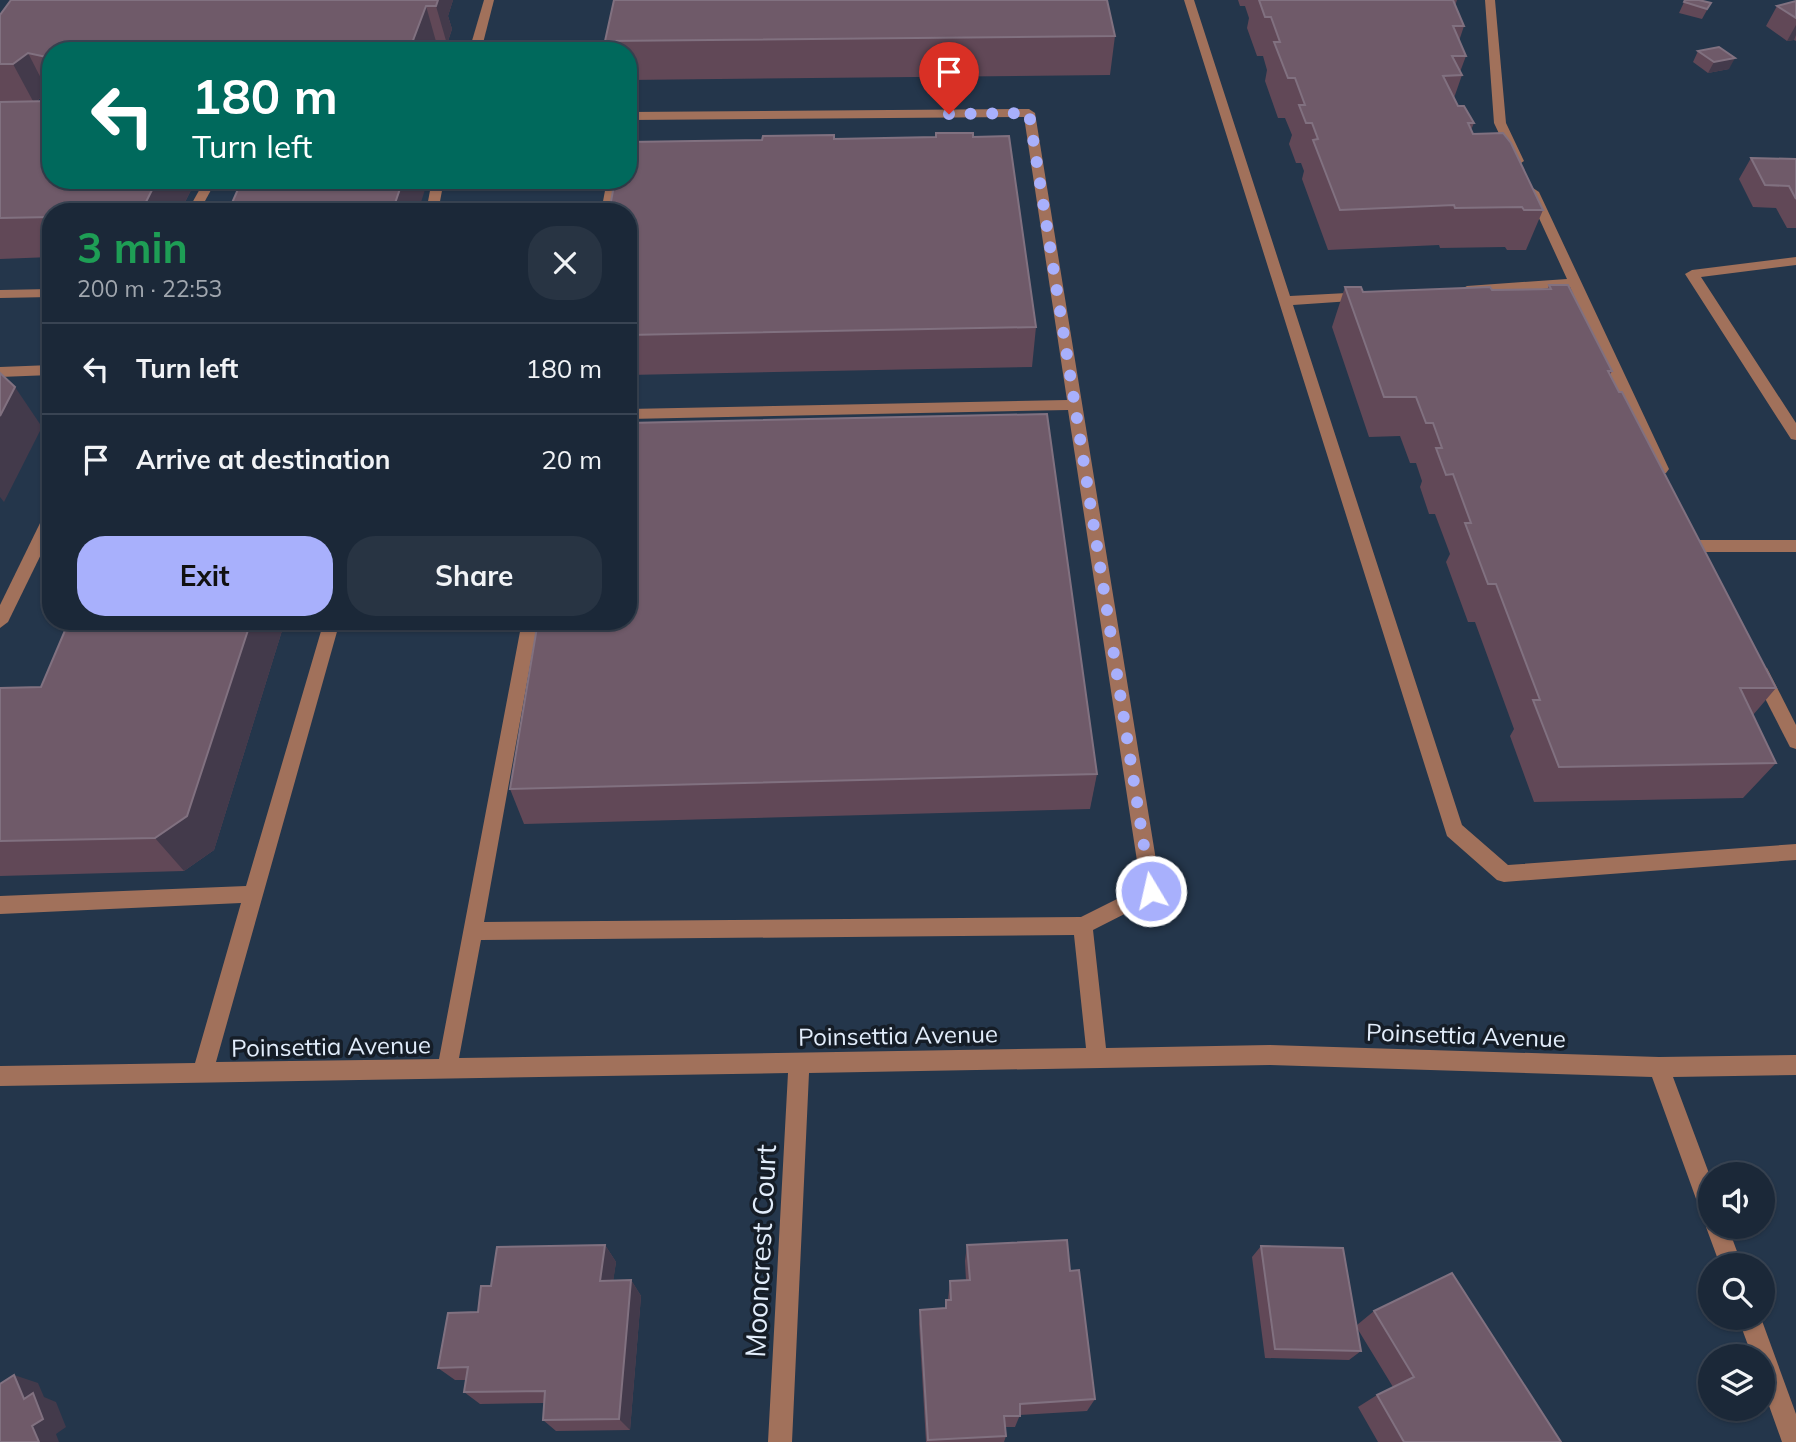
<!DOCTYPE html>
<html lang="en">
<head>
<meta charset="utf-8">
<style>
  body { margin:0; font-family:Mulish,sans-serif; background:#283443; color:#f1f3f6; height:100vh; display:flex; flex-direction:column; font-size:26px; white-space:nowrap }
  * { box-sizing:border-box; margin:0 }
  p { font-size:23px; color:#a0a6ae }
  .icon { flex:none; width:38px; height:38px; fill:none; stroke:currentColor; stroke-width:2; stroke-linecap:round; stroke-linejoin:round }
  .map { position:relative; flex:1; overflow:hidden }
  .details { position:absolute; left:42px; top:203px; width:595px; height:427px; display:flex; flex-direction:column; background:#1b2838; border-radius:28px; box-shadow:0 2px 5px #0004,0 0 0 2px #394453 }
  .details>* { flex:none }
  .banner { position:absolute; left:42px; top:42px; width:595px; height:147px; border-radius:28px; box-shadow:0 2px 5px #0004,0 0 0 2px #394453; background:#00695c; color:#fff; overflow:hidden }
  .tools { position:absolute; left:1698px; top:1162px; display:grid; gap:14px }
  .tools a { display:grid; place-items:center; width:77px; height:77px; border-radius:50%; background:#1b2838; box-shadow:0 2px 5px #0004,0 0 0 2px #394453; font-size:35px }
  .pin { position:absolute; display:grid; place-items:center; width:60px; height:60px; color:#fff; margin:-72px -30px; border-radius:50% 50% 50% 0; rotate:-45deg; box-shadow:0 0 7px #0007 }
  .pin .icon { rotate:45deg }
  .me { position:absolute; width:77px; margin:-38px; rotate:351deg; stroke-linejoin:round; filter:drop-shadow(0 0 5px #0008) }
  .turn { display:flex; align-items:center; gap:24px; height:147px; padding:0 35px; font-size:32px }
  .turn .icon { width:91px; height:91px; stroke-width:2.5 }
  .turn b { display:block; font-size:49px; line-height:60px }
  .round { display:grid; place-items:center; flex:none; width:74px; height:74px; border-radius:28px; background:#283443 }
  .headline { display:flex; align-items:center; justify-content:space-between; height:119px; padding:0 35px }
  h1 { font-size:42px; font-weight:700; line-height:52px; color:#1e9e55 }
  .primary-button { display:flex; gap:14px; margin-top:auto; padding:14px 35px }
  .primary-button a { flex:1; height:80px; border-radius:28px; background:#a8b0fc; color:#111; font-size:28px; font-weight:700; line-height:80px; text-align:center }
  .primary-button a+a { background:#283443; color:#f1f3f6 }
  ul { padding:0; list-style:none }
  li { display:flex; align-items:center; gap:21px; height:91px; padding:0 35px; border-top:2px solid #394453 }
  li div { flex:1 }
  li b { display:block; font-size:26px }
  li em { font-style:normal }
  .map>svg:first-child { display:block }
</style>
</head>
<body>
<div class="map">
<svg width="1796" height="1442" viewBox="0 0 1796 1442">
  <rect width="100%" height="100%" fill="#24364b"/>
  <g fill="none" stroke-linecap="round" stroke-linejoin="round">
    <!-- minor -->
    <g fill="#a1715b" fill-rule="evenodd">
      <path d="M484 0H494L481 51H469Z"/>
      <path d="M1184 0H1194L1290 296 1366 292 1373 296 1366 300 1293 305 1462 825 1508 865 1796 844V860L1504 882 1497 880 1447 836Z"/>
      <path d="M1485 0H1495L1506 123 1524 161 1518 165 1512 161 1494 123Z"/>
      <path d="M1029 109 1035 113 1161 891 1158 897 1093 930 1106 1048 1270 1045 1659 1057 1796 1055V1075L1673 1077 1710 1176V1218L1702 1215 1699 1207 1652 1077 1270 1065 809 1073 792 1442H768L788 1073 0 1086V1066L195 1063 241 903 0 914V896L246 886 324 621H340L216 1062 439 1059 522 621H538L484 922 1081 917 1141 887 1068 410 628 419V409L1067 400 1024 117 628 120V112ZM1074 935 1086 1048 459 1058 481 940Z"/>
      <path d="M432 180H444L438 212H426Z"/>
      <path d="M607 180H619L613 212H601Z"/>
      <path d="M205 186 211 190 199 212H187L201 187Z"/>
      <path d="M1533 188 1539 192 1669 469 1666 473H1656L1653 469 1570 287 1467 294 1460 290 1467 286 1567 279 1527 192Z"/>
      <path d="M1796 257V265L1701 277 1796 423V440L1791 439 1685 274 1692 270Z"/>
      <path d="M51 289V297L0 298V290Z"/>
      <path d="M51 365V375L0 377V367Z"/>
      <path d="M51 511V534L8 622 0 628V605L43 517Z"/>
      <path d="M1697 540H1796V552H1697L1689 546Z"/>
      <path d="M1761 666 1767 668 1796 725V749L1790 747 1752 673 1755 668Z"/>
      <path d="M1709 1219 1710 1227H1728L1742 1265H1720L1706 1227Z"/>
      <path d="M1738 1318H1761L1796 1414V1442H1782L1762 1386V1356H1752Z"/>
    </g>
  </g>
  <!-- wall -->
  <g fill="#614857">
    <path d="M11 0H453L448 16 452 29 447 44 437 45 435 51H51V93L48 92 37 101 196 180 180 212H51V257L0 259V15Z"/>
    <path d="M1238 0H1457L1455 6 1464 26 1459 41 1466 56 1460 72 1462 75 1454 98 1458 106 1474 123 1471 130 1473 134 1543 210 1526 250H1507L1505 247 1440 248 1439 245 1328 250 1302 179 1304 171 1301 163H1296L1289 144 1292 135 1285 118H1278L1265 81 1267 70 1263 56H1257L1247 28 1249 18 1245 6H1240Z"/>
    <path d="M1685 0 1711 3 1702 19 1679 13Z"/>
    <path d="M1796 1V41L1794 40 1787 41 1766 26 1777 6Z"/>
    <path d="M1115 36 1110 75 628 80V51H607L605 41Z"/>
    <path d="M1698 51 1729 69 1708 73 1693 62Z"/>
    <path d="M973 137 1036 327 1032 367 628 375V212L834 139Z"/>
    <path d="M1751 158 1796 159V228H1787L1776 208 1753 207 1739 179Z"/>
    <path d="M1549 285 1612 371 1610 375 1776 688 1753 715 1776 763 1743 798 1534 802 1510 736 1514 729 1475 622H1468L1446 562 1450 554 1435 514H1429L1420 487 1422 481 1416 463H1410L1400 436 1369 437 1332 327 1345 287 1363 292 1548 289Z"/>
    <path d="M69 621H285L214 850 184 871 0 876V688L41 687Z"/>
    <path d="M1097 774 1090 809 524 824 510 789Z"/>
    <path d="M605 1245 616 1262 613 1281 631 1280 641 1296 630 1430 556 1431 543 1420 544 1403 480 1404 464 1392 466 1380H455L438 1368 478 1312 491 1286Z"/>
    <path d="M967 1245 1070 1271 1095 1399 1087 1411 1020 1415 1015 1427H1005L1006 1436 1004 1442H926L919 1324 920 1310 946 1308V1300H948L950 1281H966L965 1261Z"/>
    <path d="M1261 1246 1357 1325 1374 1311 1561 1442H1378L1358 1407 1377 1395 1393 1387 1357 1328 1361 1351 1349 1360 1265 1358 1252 1257Z"/>
  </g>
  <!-- shaded-wall -->
  <g fill="#433a4b">
    <path d="M436 0H453L448 16 452 29 447 44 436 6Z"/>
    <path d="M426 6 437 45 435 51H409Z"/>
    <path d="M1796 25V35L1794 40 1787 41Z"/>
    <path d="M28 53 48 92 34 103 13 64Z"/>
    <path d="M1735 58 1729 69 1708 73 1714 62Z"/>
    <path d="M157 180H196L180 212H141Z"/>
    <path d="M403 180H428L418 212H392Z"/>
    <path d="M15 387 42 427 4 502 0 497V416Z"/>
    <path d="M251 621H285L214 850 184 871 155 838Z"/>
    <path d="M605 1245 616 1262 611 1296 600 1281Z"/>
    <path d="M631 1280 641 1296 630 1430 619 1419Z"/>
    <path d="M14 1375 38 1383 44 1397 56 1402 66 1427 56 1434 59 1442H39L32 1426 24 1399Z"/>
  </g>
  <!-- building -->
  <g fill="#6f5a69" stroke="#817180" stroke-width="2">
    <path d="M11 0H438L436 6H426L409 51H51V58L28 53 13 64H0V15Z"/>
    <path d="M614 0H1107L1115 36 605 41Z"/>
    <path d="M1259 0H1453L1464 26H1453L1466 56H1452L1462 75 1443 76 1458 106H1464L1474 123H1468L1473 134 1503 133 1511 143 1543 210H1524L1522 207 1455 208 1454 205 1340 210 1313 140 1318 139 1312 123H1306L1299 105H1305L1295 78H1288L1274 42H1280L1271 17H1265Z"/>
    <path d="M1685 0H1699L1711 3 1707 9 1684 2Z"/>
    <path d="M1796 1V18L1777 6Z"/>
    <path d="M1719 47 1735 58 1714 62 1698 51Z"/>
    <path d="M51 101V180H157L141 212H51V217L0 218V102Z"/>
    <path d="M936 133H973V137L1009 136 1036 327 628 335V212H609L615 180H628V142L762 140 763 136 834 135V139L936 137Z"/>
    <path d="M1751 158 1796 159V199L1789 186 1765 185Z"/>
    <path d="M242 180H403L392 212H228Z"/>
    <path d="M1549 285H1568L1612 371H1608L1619 392H1622L1776 688H1740L1776 763 1559 767 1533 700H1540L1496 584H1488L1465 523H1471L1453 474 1446 475 1436 448H1442L1433 423H1426L1416 397H1384L1345 287H1361L1363 292 1490 287 1492 290 1551 289Z"/>
    <path d="M0 373 15 387 0 416Z"/>
    <path d="M1047 414 1097 774 510 789 538 621H628V423Z"/>
    <path d="M69 621H251L187 816 155 838 0 841V688L41 687Z"/>
    <path d="M1067 1240 1070 1271 1079 1270 1095 1399 1020 1404V1416H1004L1006 1436 928 1440 920 1310 946 1308V1300H951L950 1281 970 1280 967 1245Z"/>
    <path d="M605 1245 600 1281 631 1280 619 1419 543 1420 545 1391 464 1392 468 1367 438 1368 448 1313 478 1312 481 1286H491L497 1247Z"/>
    <path d="M1261 1246 1343 1248 1361 1351 1275 1349Z"/>
    <path d="M1452 1273 1561 1442H1404L1377 1395 1414 1377 1374 1311Z"/>
    <path d="M14 1375 24 1399 33 1393 43 1419 32 1426 39 1442H0V1384Z"/>
  </g>
  <g fill="none" stroke-linecap="round" stroke-linejoin="round">
    <!-- route -->
    <path stroke="#a8b0fc" stroke-width="12" stroke-dasharray="0 21.6" d="M949 114 1029 113 1151 891"/>
  </g>
  <g text-anchor="middle" dominant-baseline="central" stroke-width="7" stroke-linejoin="round" paint-order="stroke">
    <!-- street labels -->
    <g font-size="24" fill="#e2edfb" stroke="#151d27">
      <text transform="translate(898 1035) rotate(-1)">Poinsettia Avenue</text>
      <text transform="translate(1466 1035) rotate(2)">Poinsettia Avenue</text>
      <text transform="translate(331 1046) rotate(-1)">Poinsettia Avenue</text>
    </g>
    <!-- near-street labels -->
    <g font-size="28" fill="#e2edfb" stroke="#151d27">
      <text transform="translate(760 1251) rotate(-87)">Mooncrest Court</text>
    </g>
  </g>
</svg>
<div class="tools">
<a><svg class="icon" aria-label="sound" viewBox="0 0 24 24"><path d="M4 9h4l5-4v14l-5-4H4zM17 9q2 3 0 6"/></svg></a>
<a><svg class="icon" aria-label="search" viewBox="0 0 24 24"><circle cx="10" cy="10" r="6"/><path d="M15 15l6 6"/></svg></a>
<a><svg class="icon" aria-label="layers" viewBox="0 0 24 24"><path d="M12 4l9 5-9 5-9-5zM3 14l9 5 9-5"/></svg></a>
</div>
<div class="pin" style="left:949px;top:114px;background:#d93025"><svg class="icon" aria-label="arrive" viewBox="0 0 24 24"><path d="M6 21V4h12l-3 4 3 4H6"/></svg></div>
<svg class="me" style="left:1151px;top:891px" viewBox="-20 -20 40 40"><circle r="17" fill="#a8b0fc" stroke="#fff" stroke-width="3"/><path d="M0-11L8 9 0 5-8 9z" fill="#fff"/></svg>
<div class="banner">
<div class="turn"><svg class="icon" aria-label="left" viewBox="0 0 24 24"><path d="M17 20v-9H6M10 6l-5 5 5 5"/></svg><div><b>180 m</b>Turn left</div></div>
</div>
<section class="details">
<div class="headline"><div><h1>3 min</h1><p>200 m · 22:53</p></div><a class="round"><svg class="icon" aria-label="close" viewBox="0 0 24 24"><path d="M6 6l12 12M18 6L6 18"/></svg></a></div>
<ul>
<li><svg class="icon" aria-label="left" viewBox="0 0 24 24"><path d="M17 20v-9H6M10 6l-5 5 5 5"/></svg><div><b>Turn left</b></div><em>180 m</em></li>
<li><svg class="icon" aria-label="arrive" viewBox="0 0 24 24"><path d="M6 21V4h12l-3 4 3 4H6"/></svg><div><b>Arrive at destination</b></div><em>20 m</em></li>
</ul>
<div class="primary-button"><a>Exit</a><a>Share</a></div>
</section>
</div>
</body>
</html>
